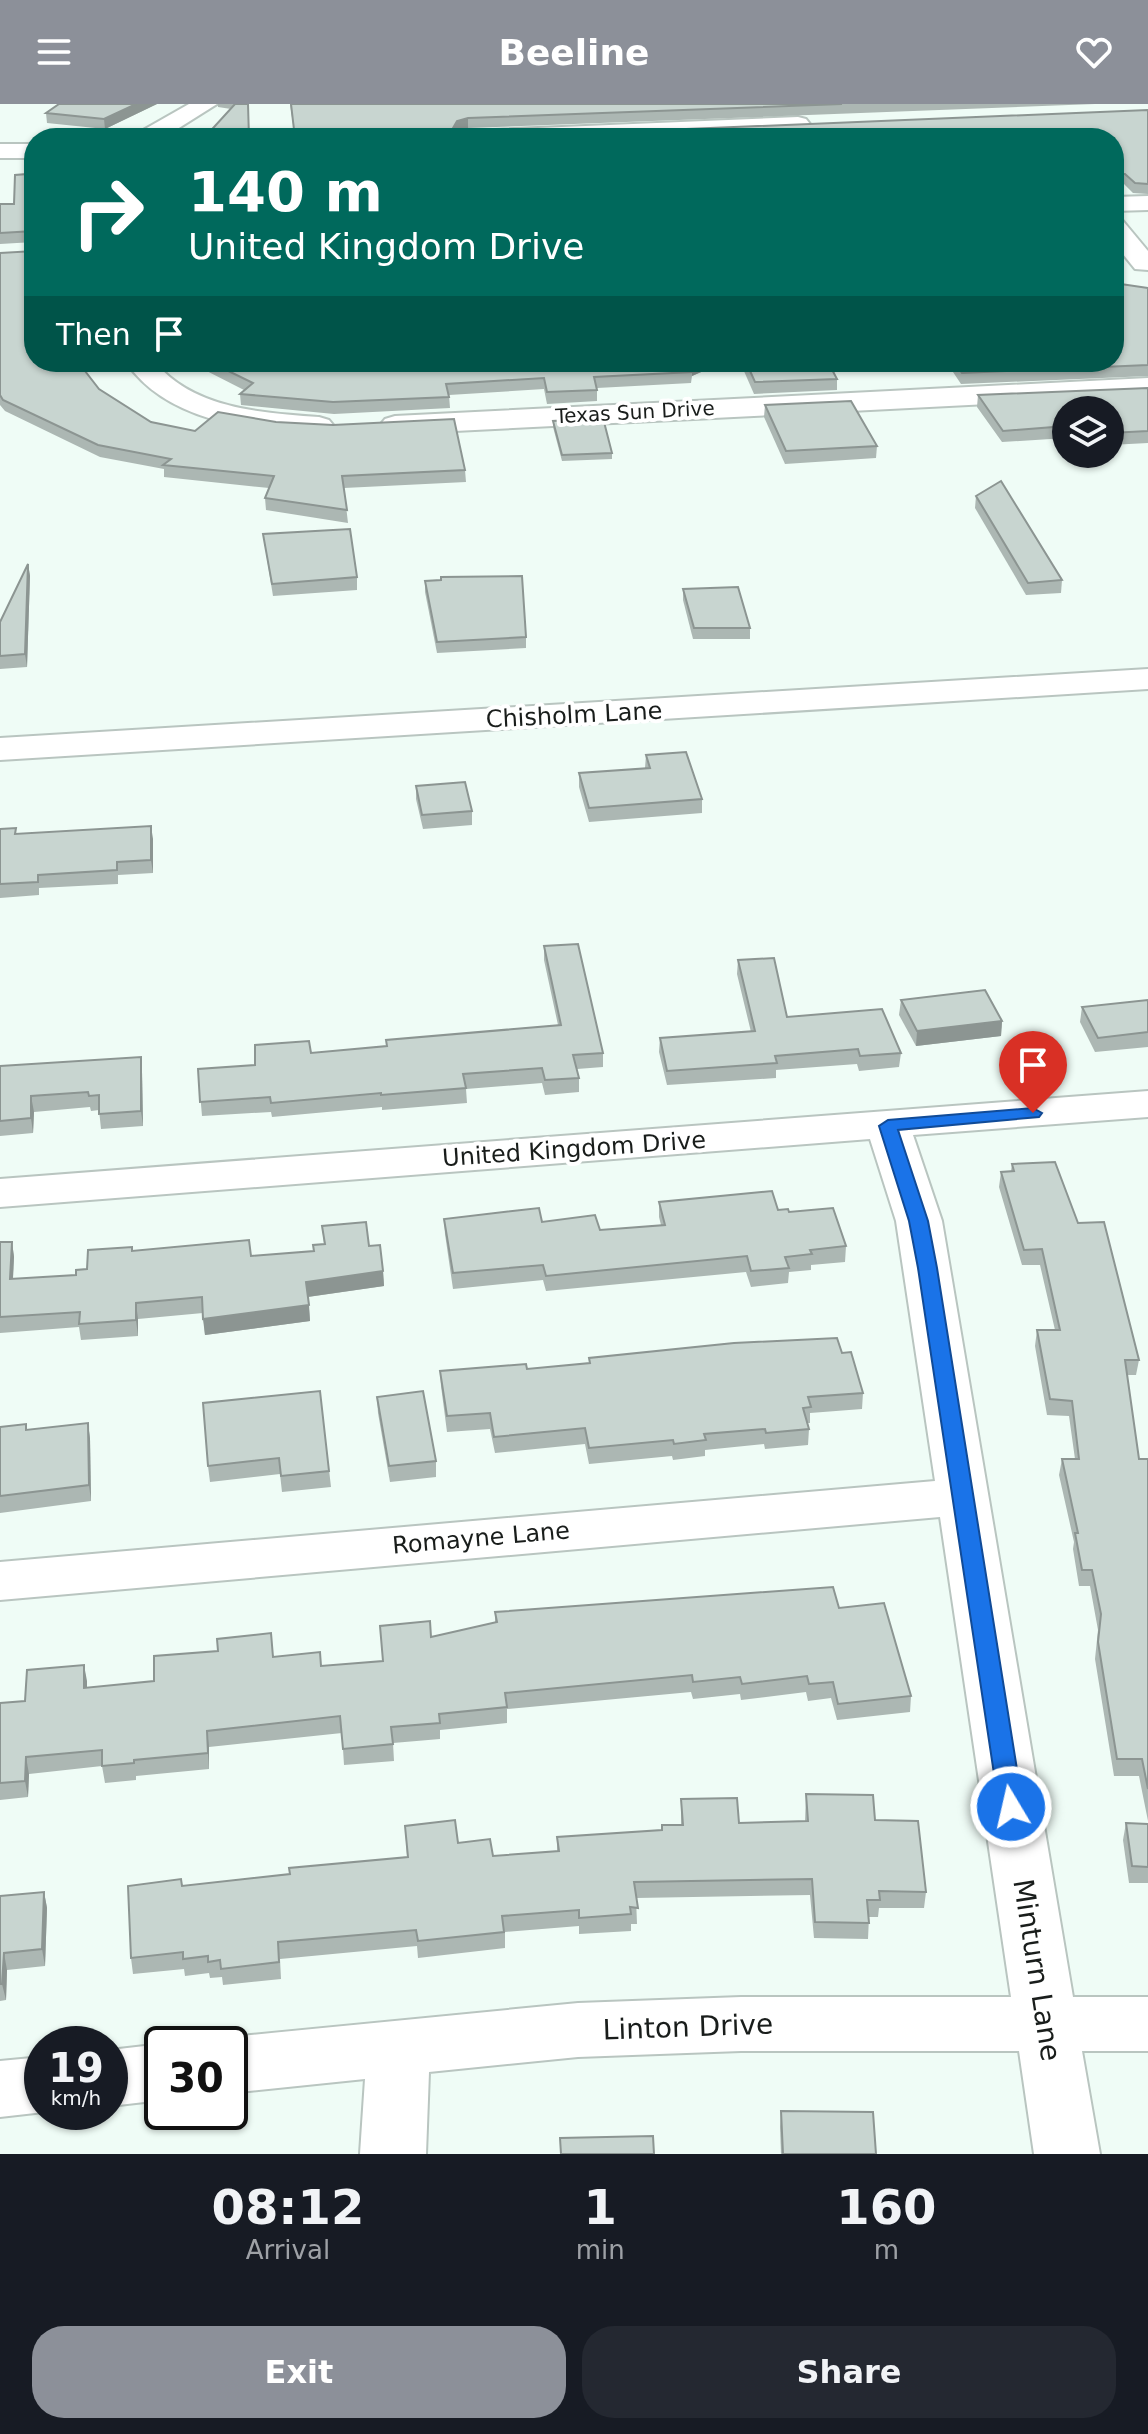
<!DOCTYPE html>
<html lang="en">
<head>
<meta charset="utf-8">
<style>
  body { margin:0; font-family:"DejaVu Sans",sans-serif; background:#242831; color:#f1f3f6; height:100vh; display:flex; flex-direction:column; font-size:30px; white-space:nowrap }
  * { box-sizing:border-box; margin:0 }
  p { font-size:26px; color:#9ea1a6 }
  .icon { flex:none; width:44px; height:44px; fill:none; stroke:currentColor; stroke-width:2; stroke-linecap:round; stroke-linejoin:round }
  .map { position:relative; height:2050px; overflow:hidden }
  .side { display:flex; flex-direction:column; background:#171b24; flex:1 }
  .side>* { flex:none }
  .guide { position:absolute; left:24px; top:24px; width:1100px; height:244px; border-radius:32px; box-shadow:0 2px 6px #0004; background:#00695c; color:#fff; overflow:hidden }
  .controls { position:absolute; left:1052px; top:292px; display:grid; gap:16px }
  .controls a { display:grid; place-items:center; width:72px; height:72px; border-radius:50%; background:#171b24; box-shadow:0 2px 6px #0004; font-size:40px }
  .speed { position:absolute; left:24px; top:1922px; display:flex; gap:16px; font-size:40px; font-weight:700; text-align:center }
  .speed>* { display:grid; place-content:center; width:104px; height:104px; border-radius:50%; background:#171b24; box-shadow:0 2px 6px #0004; line-height:1 }
  .speed small { font-size:20px; font-weight:400 }
  .speed .limit { border:4px solid #111; border-radius:12px; background:#fff; color:#111 }
  .pin { position:absolute; display:grid; place-items:center; width:68px; height:68px; color:#fff; margin:-82px -34px; border-radius:50% 50% 50% 0; rotate:-45deg; box-shadow:0 0 8px #0007 }
  .pin .icon { rotate:45deg }
  .me { position:absolute; width:88px; margin:-44px; rotate:351deg; stroke-linejoin:round; filter:drop-shadow(0 0 6px #0008) }
  .turn { display:flex; align-items:center; gap:28px; height:168px; padding:0 32px; font-size:36px }
  .turn .icon { width:104px; height:104px; stroke-width:2.5 }
  .turn b { display:block; font-size:56px; line-height:68px }
  .then { display:flex; align-items:center; height:76px; padding:0 32px; background:#0003; gap:16px; font-size:30px }
  .eta { display:flex; justify-content:space-evenly; align-items:center; height:136px; text-align:center }
  .eta b { font-size:48px; font-weight:600; line-height:56px }
  .primary-button { display:flex; gap:16px; margin-top:auto; padding:16px 32px }
  .primary-button a { flex:1; height:92px; border-radius:32px; background:#8c9099; color:#fff; font-size:32px; font-weight:600; line-height:92px; text-align:center }
  .primary-button a+a { background:#242831; color:#f1f3f6 }
  header { display:flex; justify-content:space-between; align-items:center; height:104px; padding:0 32px; background:#8c9099; color:#fff; font-size:36px; font-weight:600 }
  .map>svg:first-child { display:block }
</style>
</head>
<body>
<header><svg class="icon" aria-label="menu" viewBox="0 0 24 24"><path d="M4 6h16M4 12h16M4 18h16"/></svg>Beeline<svg class="icon" aria-label="heart" viewBox="0 0 24 24"><path d="M12 20l-8-8c-3-5 5-10 8-4 3-6 11-1 8 4z"/></svg></header>
<div class="map">
<svg width="1148" height="2050" viewBox="0 0 1148 2050">
  <rect width="100%" height="100%" fill="#effcf6"/>
  <g fill="none" stroke-linecap="round" stroke-linejoin="round">
    <defs>
      <g id="minor">
        <path d="M189 0H217L163 34H134L138 29Z"/>
        <path d="M798 13 806 15 810 20 806 25 633 34H456L460 29 468 27Z"/>
        <rect x="0" y="40" width="34" height="14"/>
        <path d="M1148 92V106L1114 107V93Z"/>
        <path d="M1114 114 1123 117 1148 147V166L1135 165 1114 139Z"/>
        <path d="M126 258H155C193 305 263 309 319 313L329 316 334 322 329 328 319 331C251 325 168 319 126 258Z"/>
        <path d="M1148 274V292L395 330 385 327 380 321 385 315 395 312Z"/>
        <path d="M1148 565V585L0 656V634Z"/>
        <path d="M1148 987V1013L913 1031 942 1117 1073 1893H1148V1947H1082L1100 2050H1034L1019 1947H741L578 1953 429 1968 426 2050H360L365 1975 230 1989V1940H212L230 1933 578 1899 741 1893H1011L940 1413 0 1496V1458L935 1377 896 1117 870 1035 0 1103V1075Z"/>
        <path d="M162 1940V1996L110 2002V1946Z"/>
        <path d="M42 1953V2008H44L0 2013V1957Z"/>
      </g>
    </defs>
    <!-- minor casing -->
    <use href="#minor" stroke="#b9c5c0" stroke-width="4"/>
    <!-- minor -->
    <use href="#minor" fill="#fff" fill-rule="evenodd"/>
  </g>
  <!-- wall -->
  <g fill="#acb7b3">
    <path d="M59 0H157L105 25 47 19 46 9Z"/>
    <path d="M218 0H248L231 5 218 3Z"/>
    <path d="M290 0H1095L468 24 458 27H638L1148 6V90L1133 89 1124 80H1114V34H295Z"/>
    <path d="M34 65V138L0 140V100H14L27 70Z"/>
    <path d="M0 149 34 258 99 285 151 318 195 327 465 366 466 378 344 384 348 419 266 406 265 394 269 384 164 373V365L100 353 5 307 0 301Z"/>
    <path d="M1148 184V272L961 280 951 265 908 264 834 268 837 275V286L754 290 740 258H1114Z"/>
    <path d="M189 258H724L692 272 691 279 597 284V297L547 300 544 285 449 291 450 304 334 310 241 301 240 290 244 286Z"/>
    <path d="M1148 284V339L1110 341V306H1066V334L1002 338 977 303 978 291Z"/>
    <path d="M765 301 877 342 876 354 785 360 764 313Z"/>
    <path d="M553 317 612 349V355L562 357 553 323Z"/>
    <path d="M976 392 1062 476 1061 489 1026 491 975 404Z"/>
    <path d="M263 430 357 473V486L273 492Z"/>
    <path d="M28 460 30 472 27 563 0 565V518Z"/>
    <path d="M425 477 526 533V544L437 549 425 488Z"/>
    <path d="M683 485 750 524V535H693L683 496Z"/>
    <path d="M646 651 702 695V709L589 718 579 683V669L645 664Z"/>
    <path d="M416 682 472 707V721L423 725 416 695Z"/>
    <path d="M16 724V730L153 735V769L118 771V780L39 784V791L0 794V725Z"/>
    <path d="M544 842 603 949V963L577 965 579 974V988L545 991 542 979 466 985 467 999 382 1006V1003L272 1013 271 1008 202 1012 198 965 255 961 311 949 387 942 386 936 558 921 544 856Z"/>
    <path d="M738 856 787 913 901 949 899 963 859 967 857 960 776 966V974L667 981 659 948 660 934 751 928 737 870Z"/>
    <path d="M901 896 1002 917 1001 932 916 942 899 911Z"/>
    <path d="M1148 896V943L1095 948 1080 918 1082 903Z"/>
    <path d="M0 962 142 968 143 1022 101 1025 99 1006 91 1007 90 1003 34 1008 33 1029 0 1032Z"/>
    <path d="M1012 1060 1078 1119 1139 1256 1136 1271H1127L1139 1355H1148V1717L1139 1672H1114L1095 1555 1098 1526 1090 1482H1079L1073 1445 1074 1438 1059 1371 1062 1355H1075L1069 1312 1047 1311 1035 1242 1037 1226H1055L1040 1161H1022L999 1083 1001 1068 1011 1067Z"/>
    <path d="M659 1098 778 1106 789 1108 846 1142 845 1158 811 1161V1166L789 1168 788 1179 751 1183 746 1168 546 1187 543 1176 453 1185 445 1130 444 1115 542 1118 600 1126 661 1121 659 1113Z"/>
    <path d="M322 1122 369 1142 383 1167 384 1182 308 1193 310 1217 205 1231 203 1209 138 1215V1232L81 1236 79 1223 0 1229V1138H12L14 1153 13 1175 76 1171 87 1165 133 1147 251 1152 314 1147 324 1140Z"/>
    <path d="M842 1249 863 1289 862 1305 810 1309V1319H807L809 1325 808 1341 765 1345 764 1340 705 1346V1352L673 1356 672 1352 589 1360 585 1340 495 1349 490 1325 447 1328 441 1282 440 1267 527 1265 589 1260V1254Z"/>
    <path d="M320 1287 331 1383 282 1388 280 1370 210 1378 208 1362Z"/>
    <path d="M377 1293 436 1357V1373L390 1378 378 1309Z"/>
    <path d="M88 1319 90 1335 91 1397 0 1409V1323L26 1320 27 1326Z"/>
    <path d="M839 1504 911 1592 910 1608 837 1616 831 1594 808 1597 806 1588 741 1596 740 1590 693 1595 691 1588 507 1605V1619L440 1626V1635L393 1639 394 1657 344 1661 342 1629 209 1643V1665L136 1672V1676L105 1679 102 1662 29 1670 28 1693 0 1696V1599L25 1597 84 1561 87 1584 154 1577 273 1553 321 1562 383 1558 431 1533 495 1519V1508Z"/>
    <path d="M806 1690 875 1716 926 1788 924 1804H879L878 1813H869L868 1835 814 1834 810 1791 636 1794 637 1820H631V1827L579 1830V1822L505 1828V1844L418 1854 417 1842 280 1855 281 1875 223 1881 222 1873 210 1874 209 1869 185 1872 184 1865 133 1870 131 1854 182 1782 290 1770 407 1753 405 1722 458 1739 493 1752 557 1747V1733L662 1726 681 1721V1695L739 1719 805 1718Z"/>
    <path d="M1126 1719 1148 1720V1779H1129L1123 1736Z"/>
    <path d="M44 1788 47 1804 45 1862 7 1866 6 1896 0 1897V1792Z"/>
    <path d="M781 2007 876 2050H781L780 2023Z"/>
  </g>
  <!-- shaded-wall -->
  <g fill="#8c9592">
    <path d="M136 0H157L105 25 104 15Z"/>
    <path d="M468 14V24L458 27 453 34V24L457 17Z"/>
    <path d="M698 258H724L692 272V268L689 262Z"/>
    <path d="M28 460 30 472 27 563 25 550Z"/>
    <path d="M151 722 153 735V769L151 756Z"/>
    <path d="M1002 917 1001 932 916 942 917 927Z"/>
    <path d="M141 953 142 968 143 1022 141 1007Z"/>
    <path d="M31 992 34 1008 33 1029 31 1014Z"/>
    <path d="M12 1138 14 1153 12 1191 10 1175Z"/>
    <path d="M383 1167 384 1182 307 1193 306 1178Z"/>
    <path d="M136 1199 138 1215V1232L136 1216Z"/>
    <path d="M309 1201 310 1217 205 1231 203 1215Z"/>
    <path d="M88 1319 90 1335 91 1397 89 1381Z"/>
    <path d="M84 1561 87 1577V1600L84 1584Z"/>
    <path d="M207 1627 209 1643V1665L208 1649Z"/>
    <path d="M26 1653 29 1670 28 1693 25 1677Z"/>
    <path d="M44 1788 47 1804 45 1862 42 1845Z"/>
    <path d="M4 1849 7 1866 6 1896 2 1880Z"/>
  </g>
  <!-- building -->
  <g fill="#c8d5d0" stroke="#8c9592" stroke-width="2">
    <path d="M59 0H136L104 15 46 9Z"/>
    <path d="M235 0H248L249 34H204Z"/>
    <path d="M291 0H842L468 14 457 17 453 24 456 27H638L1148 6V80L1135 79 1125 70H1114V34H295Z"/>
    <path d="M28 65H34V127L0 129V100H14L15 71 27 70Z"/>
    <path d="M34 147V258H78L99 285 151 318 195 327 218 308 276 318 333 321 454 315 465 366 342 372 347 406 265 394 274 372 163 361 171 355 98 341 3 296 0 291V149Z"/>
    <path d="M1114 179 1148 184V261L962 269 955 258H1114Z"/>
    <path d="M210 258H698L689 262 692 268 594 273 597 286 547 288 544 274 446 280 449 293 333 298 240 290 253 279Z"/>
    <path d="M746 258H828L837 275 755 278Z"/>
    <path d="M1148 284V327L1110 329V306H1066V322L1003 327 978 291Z"/>
    <path d="M851 297 877 342 786 347 765 301Z"/>
    <path d="M603 314 612 349 562 351 553 317Z"/>
    <path d="M1001 377 1062 476 1028 479 976 392Z"/>
    <path d="M350 425 357 473 272 480 263 430Z"/>
    <path d="M28 460 25 550 0 552V518Z"/>
    <path d="M522 472 526 533 437 538 425 477 441 476V473Z"/>
    <path d="M738 483 750 524H694L683 485Z"/>
    <path d="M686 648 702 695 589 704 579 669 650 664 646 651Z"/>
    <path d="M465 678 472 707 422 711 416 682Z"/>
    <path d="M151 722V756L117 758V766L38 771V778L0 780V725L16 724 15 730Z"/>
    <path d="M578 840 603 949 573 951 579 974 545 976 542 964 463 970 466 984 381 991V989L271 999 270 993 200 998 198 965 255 961V941L309 937 311 949 387 942 386 936 561 921 544 842Z"/>
    <path d="M774 854 787 913 882 905 901 949 860 952 858 945 775 952 777 959 667 967 660 934 755 927 738 856Z"/>
    <path d="M985 886 1002 917 917 927 901 896Z"/>
    <path d="M1148 896V928L1098 934 1082 903Z"/>
    <path d="M141 953V1007L99 1010V991L89 992 88 988 31 992V1014L0 1017V962Z"/>
    <path d="M1055 1058 1078 1119 1104 1118 1139 1256H1125L1139 1355H1148V1685L1142 1655H1117L1098 1538 1101 1510 1092 1466H1082L1075 1429H1078L1062 1355H1079L1072 1297 1050 1295 1037 1226H1060L1042 1145 1024 1146 1001 1068 1014 1067 1012 1060Z"/>
    <path d="M772 1087 778 1106 788 1105 789 1108 833 1104 846 1142 810 1146 812 1150 785 1153 789 1164 751 1167 747 1152 546 1172 543 1161 453 1169 444 1115 539 1104 542 1118 595 1111 600 1126 665 1121 659 1098Z"/>
    <path d="M366 1118 369 1142 380 1141 383 1167 306 1178 309 1201 203 1215 202 1193 136 1199V1216L79 1220 80 1208 0 1213V1138H12L10 1175 76 1171V1166L87 1165 88 1146 132 1143V1147L249 1136 251 1152 314 1147 313 1141 325 1140 322 1122Z"/>
    <path d="M837 1234 842 1249 851 1248 863 1289 808 1293 811 1303 803 1304 809 1325 766 1329 765 1325 704 1330 706 1336 674 1340 673 1336 589 1344 585 1324 494 1333 490 1309 447 1312 440 1267 526 1260 527 1265 590 1259 589 1254 734 1239Z"/>
    <path d="M320 1287 329 1367 281 1372 279 1354 208 1362 203 1299Z"/>
    <path d="M423 1287 436 1357 389 1362 377 1293Z"/>
    <path d="M88 1319 89 1381 0 1392V1323L26 1320V1326Z"/>
    <path d="M833 1483 839 1504 884 1499 911 1592 838 1600 833 1578 809 1580 807 1572 742 1580 740 1573 693 1578 692 1571 505 1589 507 1603 439 1610 440 1619 391 1623 393 1640 343 1645 340 1612 207 1627 208 1649 134 1656V1659L102 1662V1646L26 1653 25 1677 0 1679V1599L25 1597 27 1566 84 1561V1584L154 1577V1552L218 1547 217 1535 271 1529 273 1553 320 1548 321 1562 383 1557 380 1522 430 1517 431 1533 497 1518 495 1508Z"/>
    <path d="M806 1690 873 1691 875 1716 918 1717 926 1788 879 1787 880 1796H867L869 1819 815 1818 812 1775 634 1778 638 1804 630 1803 631 1810 579 1814V1806L502 1812 504 1828 418 1837 416 1826 278 1838 279 1858 221 1865 220 1856 208 1858V1852L183 1855V1848L131 1854 128 1782 181 1775 182 1782 290 1770 289 1764 408 1753 405 1722 455 1716 458 1739 490 1735 493 1752 559 1747 557 1733 662 1726V1721H683L681 1695 737 1694 739 1719 808 1717Z"/>
    <path d="M1126 1719 1148 1720V1763L1132 1762Z"/>
    <path d="M44 1788 42 1845 4 1849 2 1880H0V1792Z"/>
    <path d="M781 2007 873 2008 876 2050H783Z"/>
    <path d="M653 2032 654 2050H561L560 2034Z"/>
  </g>
  <!-- route -->
  <path fill="#1a73e8" stroke="#114b97" stroke-width="2" d="M1033 1004 1042 1009 1039 1013 898 1026 928 1117 937 1164 1023 1703 1020 1710 1011 1712 1003 1710 999 1703 918 1164 909 1117 879 1022 888 1016Z"/>
  <g text-anchor="middle" dominant-baseline="central" stroke-width="8" stroke-linejoin="round" paint-order="stroke">
    <!-- far-street labels -->
    <g font-size="20" fill="#191d1b" stroke="#fff">
      <text transform="translate(635 308) rotate(-3)">Texas Sun Drive</text>
    </g>
    <!-- street labels -->
    <g font-size="24" fill="#191d1b" stroke="#fff">
      <text transform="translate(574 611) rotate(-3)">Chisholm Lane</text>
      <text transform="translate(574 1045) rotate(-4)">United Kingdom Drive</text>
      <text transform="translate(481 1434) rotate(-5)">Romayne Lane</text>
    </g>
    <!-- near-street labels -->
    <g font-size="28" fill="#191d1b" stroke="#fff">
      <text transform="translate(1037 1866) rotate(81)">Minturn Lane</text>
      <text transform="translate(688 1923) rotate(-2)">Linton Drive</text>
    </g>
  </g>
</svg>
<div class="controls">
<a><svg class="icon" aria-label="layers" viewBox="0 0 24 24"><path d="M12 4l9 5-9 5-9-5zM3 14l9 5 9-5"/></svg></a>
</div>
<div class="speed"><div>19<small>km/h</small></div><div class="limit">30</div></div>
<div class="pin" style="left:1033px;top:1009px;background:#d93025"><svg class="icon" aria-label="arrive" viewBox="0 0 24 24"><path d="M6 21V4h12l-3 4 3 4H6"/></svg></div>
<svg class="me" style="left:1011px;top:1703px" viewBox="-20 -20 40 40"><circle r="17" fill="#1a73e8" stroke="#fff" stroke-width="3"/><path d="M0-11L8 9 0 5-8 9z" fill="#fff"/></svg>
<div class="guide">
<div class="turn"><svg class="icon" aria-label="right" viewBox="0 0 24 24"><path d="M7 20v-9h11M14 6l5 5-5 5"/></svg><div><b>140 m</b>United Kingdom Drive</div></div>
<div class="then">Then<svg class="icon" aria-label="arrive" viewBox="0 0 24 24"><path d="M6 21V4h12l-3 4 3 4H6"/></svg></div>
</div>
</div>
<section class="side">
<div class="eta">
<div><b>08:12</b><p>Arrival</p></div>
<div><b>1</b><p>min</p></div>
<div><b>160</b><p>m</p></div>
</div>
<div class="primary-button"><a>Exit</a><a>Share</a></div>
</section>
</body>
</html>
